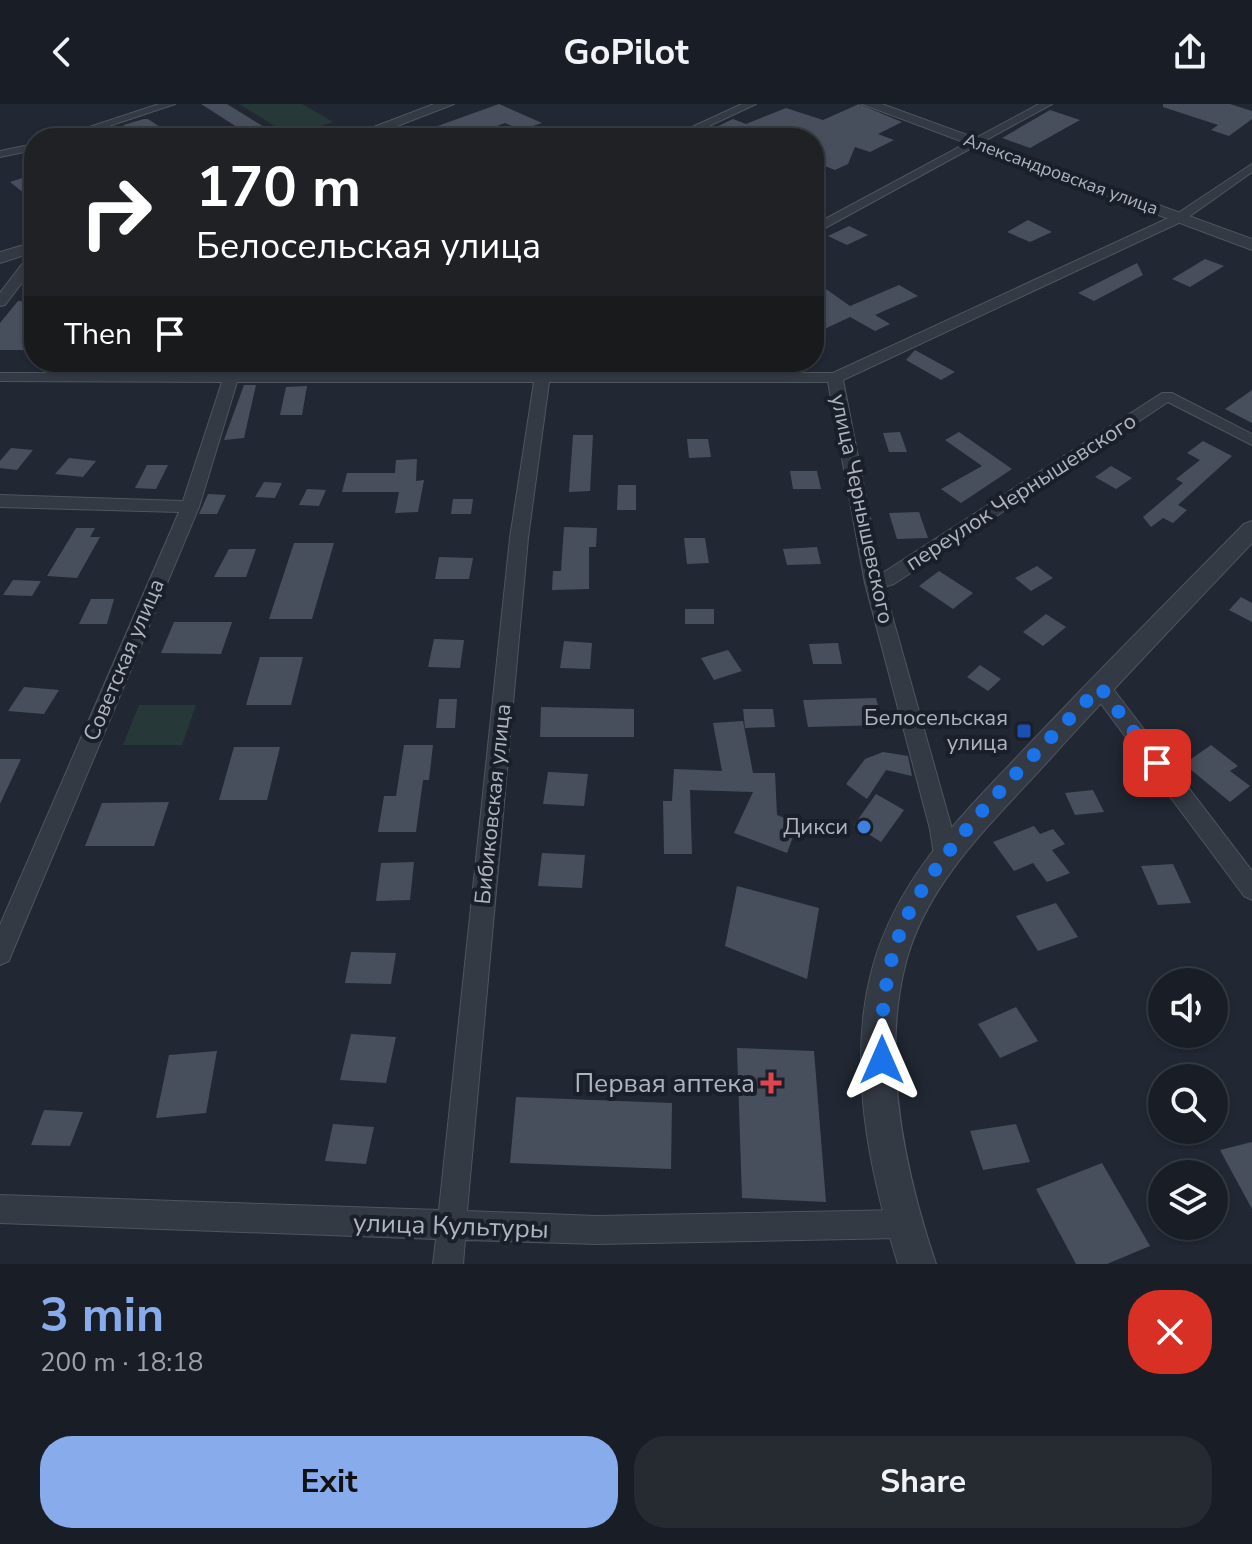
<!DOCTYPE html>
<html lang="en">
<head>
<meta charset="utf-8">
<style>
  body { margin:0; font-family:"Nunito Sans",sans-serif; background:#262b32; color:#f1f3f6; height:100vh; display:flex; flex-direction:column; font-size:30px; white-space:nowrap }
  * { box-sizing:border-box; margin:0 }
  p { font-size:26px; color:#9fa2a7 }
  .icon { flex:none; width:44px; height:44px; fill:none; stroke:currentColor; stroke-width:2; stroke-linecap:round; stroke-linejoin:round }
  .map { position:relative; height:1160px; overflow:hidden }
  .side { display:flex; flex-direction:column; background:#191e26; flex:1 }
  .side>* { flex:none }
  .hud { position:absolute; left:24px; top:24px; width:800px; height:244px; border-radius:32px; box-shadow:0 2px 6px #0004,0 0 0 2px #373c43; background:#202124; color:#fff; overflow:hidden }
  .buttons { position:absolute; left:1148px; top:864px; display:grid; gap:16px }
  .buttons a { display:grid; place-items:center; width:80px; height:80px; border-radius:50%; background:#191e26; box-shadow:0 2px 6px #0004,0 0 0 2px #373c43; font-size:40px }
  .pin { position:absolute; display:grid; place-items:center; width:68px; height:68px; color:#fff; margin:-34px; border-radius:16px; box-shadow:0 4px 12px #0006 }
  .me { position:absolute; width:88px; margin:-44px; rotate:0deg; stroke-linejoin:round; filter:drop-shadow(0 0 6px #0008) }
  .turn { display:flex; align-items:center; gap:28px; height:168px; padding:0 40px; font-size:36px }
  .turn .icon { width:104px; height:104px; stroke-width:2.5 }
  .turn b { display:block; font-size:56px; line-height:68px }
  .then { display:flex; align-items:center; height:76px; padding:0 40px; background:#0003; gap:16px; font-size:30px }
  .round { display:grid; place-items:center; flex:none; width:84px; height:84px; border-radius:32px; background:#262b32 }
  .headline { display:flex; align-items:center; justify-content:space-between; height:136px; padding:0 40px }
  h1 { font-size:48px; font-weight:700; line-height:60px; color:#88abec }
  .action { display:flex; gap:16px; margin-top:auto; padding:16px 40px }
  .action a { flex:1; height:92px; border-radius:32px; background:#88abec; color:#111; font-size:32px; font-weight:700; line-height:92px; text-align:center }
  .action a+a { background:#262b32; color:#f1f3f6 }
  header { display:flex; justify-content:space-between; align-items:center; height:104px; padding:0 40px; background:#191e26; font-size:36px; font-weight:700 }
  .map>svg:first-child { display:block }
</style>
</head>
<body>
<header><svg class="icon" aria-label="back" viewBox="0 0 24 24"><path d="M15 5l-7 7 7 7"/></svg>GoPilot<svg class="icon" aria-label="share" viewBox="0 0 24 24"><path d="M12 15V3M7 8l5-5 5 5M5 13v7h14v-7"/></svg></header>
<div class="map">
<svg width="1252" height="1160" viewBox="0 0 1252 1160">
  <rect width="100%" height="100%" fill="#212833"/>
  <!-- green -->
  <g fill="#273838">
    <path d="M239 0H302L333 18 291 32Z"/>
    <path d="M139 601H196L182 641H123Z"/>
  </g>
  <!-- building -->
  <g fill="#474f5d">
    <path d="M201 0H227L282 34H254Z"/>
    <path d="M499 0 542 19 521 26 505 19 465 34H404Z"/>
    <path d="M859 0 902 18 878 30 894 36 870 48 855 43 848 60 835 66 814 58V34H693L733 15 746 20 786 4 823 16Z"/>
    <path d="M1163 0H1230L1252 7V15L1229 32 1211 26 1218 21 1163 3Z"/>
    <path d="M1050 6 1080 16 1030 44 1002 34Z"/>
    <path d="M144 15H148L177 34H142L123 21Z"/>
    <path d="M34 70V97L10 78Z"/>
    <path d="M1028 116 1052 128 1030 138 1007 128Z"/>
    <path d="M849 122 868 131 847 141 828 132Z"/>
    <path d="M1205 155 1224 162 1190 183 1172 175Z"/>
    <path d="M1137 159 1143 171 1094 197 1078 189Z"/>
    <path d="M899 181 918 192 875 211 890 220 875 227 850 213 814 230V190L826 185 850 202Z"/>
    <path d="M18 197 34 198V246H0V219Z"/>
    <path d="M915 246 955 268 941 276 906 256Z"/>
    <path d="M244 281H256L244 334 224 336Z"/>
    <path d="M307 282 302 311H280L286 283Z"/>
    <path d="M1252 286V319L1225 305Z"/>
    <path d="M900 328 907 348H889L883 329Z"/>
    <path d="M959 328 1012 365 961 399 941 385 982 362 945 336Z"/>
    <path d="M573 331H593L590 387 569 388Z"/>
    <path d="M687 335H708L711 353 689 354Z"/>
    <path d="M1203 337 1232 352 1178 401 1187 406 1173 419 1163 414 1151 423 1143 413 1183 379 1176 375 1200 356 1187 349Z"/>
    <path d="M11 344 33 346 17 366 0 364V357Z"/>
    <path d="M69 354 96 357 83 373 55 370Z"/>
    <path d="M417 355 416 377 424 376 418 408 395 409 399 388H342L347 369H395L396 356Z"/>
    <path d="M147 361H168L156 385 135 384Z"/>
    <path d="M1111 362 1132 374 1116 385 1095 373Z"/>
    <path d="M790 367H817L821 385H793Z"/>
    <path d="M264 378 282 379 275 394 255 393Z"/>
    <path d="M618 381H636V406H617Z"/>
    <path d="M307 385 326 386 319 402 299 401Z"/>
    <path d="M208 390 226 391 217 410H199Z"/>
    <path d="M453 395H473L471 410H451Z"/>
    <path d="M919 408 928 434 897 435 889 409Z"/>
    <path d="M564 423 597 424 596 443H589V485L552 486 553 467H561Z"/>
    <path d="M76 424H95L90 433H100L77 474 47 472Z"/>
    <path d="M684 434H705L709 459 687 460Z"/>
    <path d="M294 439H334L312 515H269Z"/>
    <path d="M817 443 821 460 787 461 783 445Z"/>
    <path d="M229 445H256L246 473H214Z"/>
    <path d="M439 453 473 454 469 475H435Z"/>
    <path d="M1037 462 1053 474 1031 487 1015 474Z"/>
    <path d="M939 467 973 489 953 505 919 482Z"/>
    <path d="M13 476 41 477 32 492 3 491Z"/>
    <path d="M1241 493 1252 499V518L1229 506Z"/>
    <path d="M91 495H114L107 520H79Z"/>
    <rect x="685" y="505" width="29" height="15"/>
    <path d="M1046 510 1066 523 1043 542 1023 528Z"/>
    <path d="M174 518H232L221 550 161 549Z"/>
    <path d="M434 535 464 536 460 564 428 563Z"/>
    <path d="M564 537 592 539 590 565 560 564Z"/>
    <path d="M838 539 842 560H813L809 540Z"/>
    <path d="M728 546 742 567 714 576 701 554Z"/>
    <path d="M260 553H303L291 601H246Z"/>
    <path d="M980 561 1001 575 988 587 967 573Z"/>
    <path d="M24 583 59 586 44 610 8 607Z"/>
    <path d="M876 594 883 621 808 623 803 596Z"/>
    <path d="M439 595H457L455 624H436Z"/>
    <path d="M541 603 634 605V633H540Z"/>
    <path d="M743 605H773L775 623 745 624Z"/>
    <path d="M743 617 753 669H775L777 711 798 719 787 749 734 729 753 688 690 686 692 750H664L663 697H672L674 665 722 667 713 619Z"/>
    <path d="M404 641H433L429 676H423L416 728H378L384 692H396Z"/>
    <path d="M1211 641 1238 662 1230 667 1250 682 1230 698 1184 660Z"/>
    <path d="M234 643H280L267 696H219Z"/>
    <path d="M883 648 908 652 912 672 886 666 867 695 846 680 865 655Z"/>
    <path d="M0 655H21L0 700Z"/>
    <path d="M548 668 588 670 584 702 543 700Z"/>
    <path d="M1093 686 1104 708 1075 711 1065 689Z"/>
    <path d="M876 690 904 706 881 738 854 721Z"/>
    <path d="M169 698 154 742H85L102 699Z"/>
    <path d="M1034 722 1040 730 1053 725 1065 740 1052 746 1070 769 1047 778 1033 759 1014 767 993 738Z"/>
    <path d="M542 749 585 751 582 784 538 782Z"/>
    <path d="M414 758 410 796 376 797 381 759Z"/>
    <path d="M1173 760 1191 799 1158 801 1141 762Z"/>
    <path d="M737 782 819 804 807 875 725 842Z"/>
    <path d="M1056 799 1078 833 1038 847 1016 812Z"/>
    <path d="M351 848 396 849 391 880 345 879Z"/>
    <path d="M1016 903 1038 937 1000 954 978 920Z"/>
    <path d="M351 930 396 933 386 979 340 976Z"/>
    <path d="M737 944 814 947 826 1098 742 1094Z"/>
    <path d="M217 947 206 1009 156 1014 169 951Z"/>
    <path d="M516 993 672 999 671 1065 510 1059Z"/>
    <path d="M44 1006 83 1008 70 1042 31 1041Z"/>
    <path d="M333 1020 374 1023 366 1060 325 1057Z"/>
    <path d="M1016 1020 1030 1058 983 1066 970 1027Z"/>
    <path d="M1252 1038V1105L1220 1046Z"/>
    <path d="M1102 1059 1150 1142 1107 1160H1076L1036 1085Z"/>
  </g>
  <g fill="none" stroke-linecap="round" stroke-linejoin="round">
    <defs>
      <g id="minor">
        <path d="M159 0H175L73 34H56Z"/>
        <path d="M742 0H756L683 34H668Z"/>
        <path d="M1039 0H1052L814 130V121Z"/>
        <path d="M34 40V46L0 53V47Z"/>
        <path d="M1252 60V68L1183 117 843 276 881 470 1162 289H1172L1252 330V341L1168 298 894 480 884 483 952 725 955 756 952 763 944 766 936 763 930 725 865 479 828 278H549L528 434 467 1107 597 1112 902 1106 912 1110 916 1120 912 1130 902 1134 597 1140 465 1136 463 1160H433L436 1135 0 1119V1091L439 1106 510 434 534 278H237L199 403 12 849 9 857 0 861V821L179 408 0 403V391L183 397 222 278 0 277V269H225L229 258H243L240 269H540L561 258H579L562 269H833L1175 111Z"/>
        <path d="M34 150V163L5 201 0 202V189L29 151Z"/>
        <path d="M1100 575 1107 577 1252 767V796L1244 792 1093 589 1090 583 1093 577Z"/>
      </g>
      <g id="tertiary">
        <path d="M434 0H454L366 34H345Z"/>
        <path d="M862 0H882L1252 135V146Z"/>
        <path d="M34 138V148L0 159V148Z"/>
        <path d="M1252 417V439C1184 511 1116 582 1049 656 994 717 925 779 905 862 881 959 905 1068 936 1160H898C869 1067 846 958 873 862 899 768 972 701 1037 632 1105 560 1175 490 1244 420Z"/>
      </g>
    </defs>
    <!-- minor casing -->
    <use href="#minor" stroke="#4f555f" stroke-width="2"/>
    <!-- tertiary casing -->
    <use href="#tertiary" stroke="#4f555f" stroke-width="2"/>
    <!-- minor -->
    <use href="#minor" fill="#343a44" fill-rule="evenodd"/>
    <!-- tertiary -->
    <use href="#tertiary" fill="#343a44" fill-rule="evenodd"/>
  </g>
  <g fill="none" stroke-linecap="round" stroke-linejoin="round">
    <!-- route -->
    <path stroke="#1a73e8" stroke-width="14" stroke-dasharray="0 25.2" d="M882 956C880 914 885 869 900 829 929 750 1040 646 1100 583L1157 659"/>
  </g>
  <!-- markers -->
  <rect fill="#1a4fb4" stroke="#1a1f29" stroke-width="3" x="1016" y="619" width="16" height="16" rx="4"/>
  <circle fill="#3f7fe0" stroke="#1a1f29" stroke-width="3" cx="864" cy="723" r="8"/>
  <path fill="#e0444e" stroke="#1a1f29" stroke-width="3" d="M767 967h8v8h8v8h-8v8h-8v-8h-8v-8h8z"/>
  <g text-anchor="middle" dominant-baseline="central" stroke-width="8" stroke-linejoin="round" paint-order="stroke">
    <!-- far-street labels -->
    <g font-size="18" fill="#aeb5c1" stroke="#1a1f29">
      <text transform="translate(1061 70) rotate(20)">Александровская улица</text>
    </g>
    <!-- street labels -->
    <g font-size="22" fill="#aeb5c1" stroke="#1a1f29">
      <text transform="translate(1021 388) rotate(-33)">переулок Чернышевского</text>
      <text transform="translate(862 405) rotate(78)">улица Чернышевского</text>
      <text transform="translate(124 556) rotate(-67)">Советская улица</text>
      <text transform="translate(493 700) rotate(-84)">Бибиковская улица</text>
    </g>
    <!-- poi labels -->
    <g font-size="22" fill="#aeb5c1" stroke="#1a1f29" text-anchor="end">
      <text x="1008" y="614">Белосельская<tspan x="1008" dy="25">улица</tspan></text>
      <text x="848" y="723">Дикси</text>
    </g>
    <!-- near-poi labels -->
    <g font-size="26" fill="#aeb5c1" stroke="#1a1f29" text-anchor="end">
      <text x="755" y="979">Первая аптека</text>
    </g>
    <!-- near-street labels -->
    <g font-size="26" fill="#aeb5c1" stroke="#1a1f29">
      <text transform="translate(451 1122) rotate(2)">улица Культуры</text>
    </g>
  </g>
</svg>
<div class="buttons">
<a><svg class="icon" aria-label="sound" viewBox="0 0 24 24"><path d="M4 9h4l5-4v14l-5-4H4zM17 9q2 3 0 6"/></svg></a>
<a><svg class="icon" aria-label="search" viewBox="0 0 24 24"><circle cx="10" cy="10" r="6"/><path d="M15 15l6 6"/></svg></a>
<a><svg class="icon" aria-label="layers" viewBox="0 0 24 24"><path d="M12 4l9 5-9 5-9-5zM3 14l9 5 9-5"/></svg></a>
</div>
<div class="pin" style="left:1157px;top:659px;background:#d93025"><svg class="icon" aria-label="arrive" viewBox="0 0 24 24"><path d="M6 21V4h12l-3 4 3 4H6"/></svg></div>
<svg class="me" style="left:882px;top:956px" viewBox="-20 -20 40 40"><path d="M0-17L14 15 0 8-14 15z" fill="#1a73e8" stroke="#fff" stroke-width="4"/></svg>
<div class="hud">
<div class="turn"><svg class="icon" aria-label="right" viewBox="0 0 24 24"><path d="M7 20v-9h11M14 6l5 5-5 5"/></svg><div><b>170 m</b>Белосельская улица</div></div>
<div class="then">Then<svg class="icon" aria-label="arrive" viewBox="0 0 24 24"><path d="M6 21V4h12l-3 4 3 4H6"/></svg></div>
</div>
</div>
<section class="side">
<div class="headline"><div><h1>3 min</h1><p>200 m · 18:18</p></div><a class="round" style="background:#d93025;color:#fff"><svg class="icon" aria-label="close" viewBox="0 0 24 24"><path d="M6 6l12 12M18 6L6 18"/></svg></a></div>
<div class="action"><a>Exit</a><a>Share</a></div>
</section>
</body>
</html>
